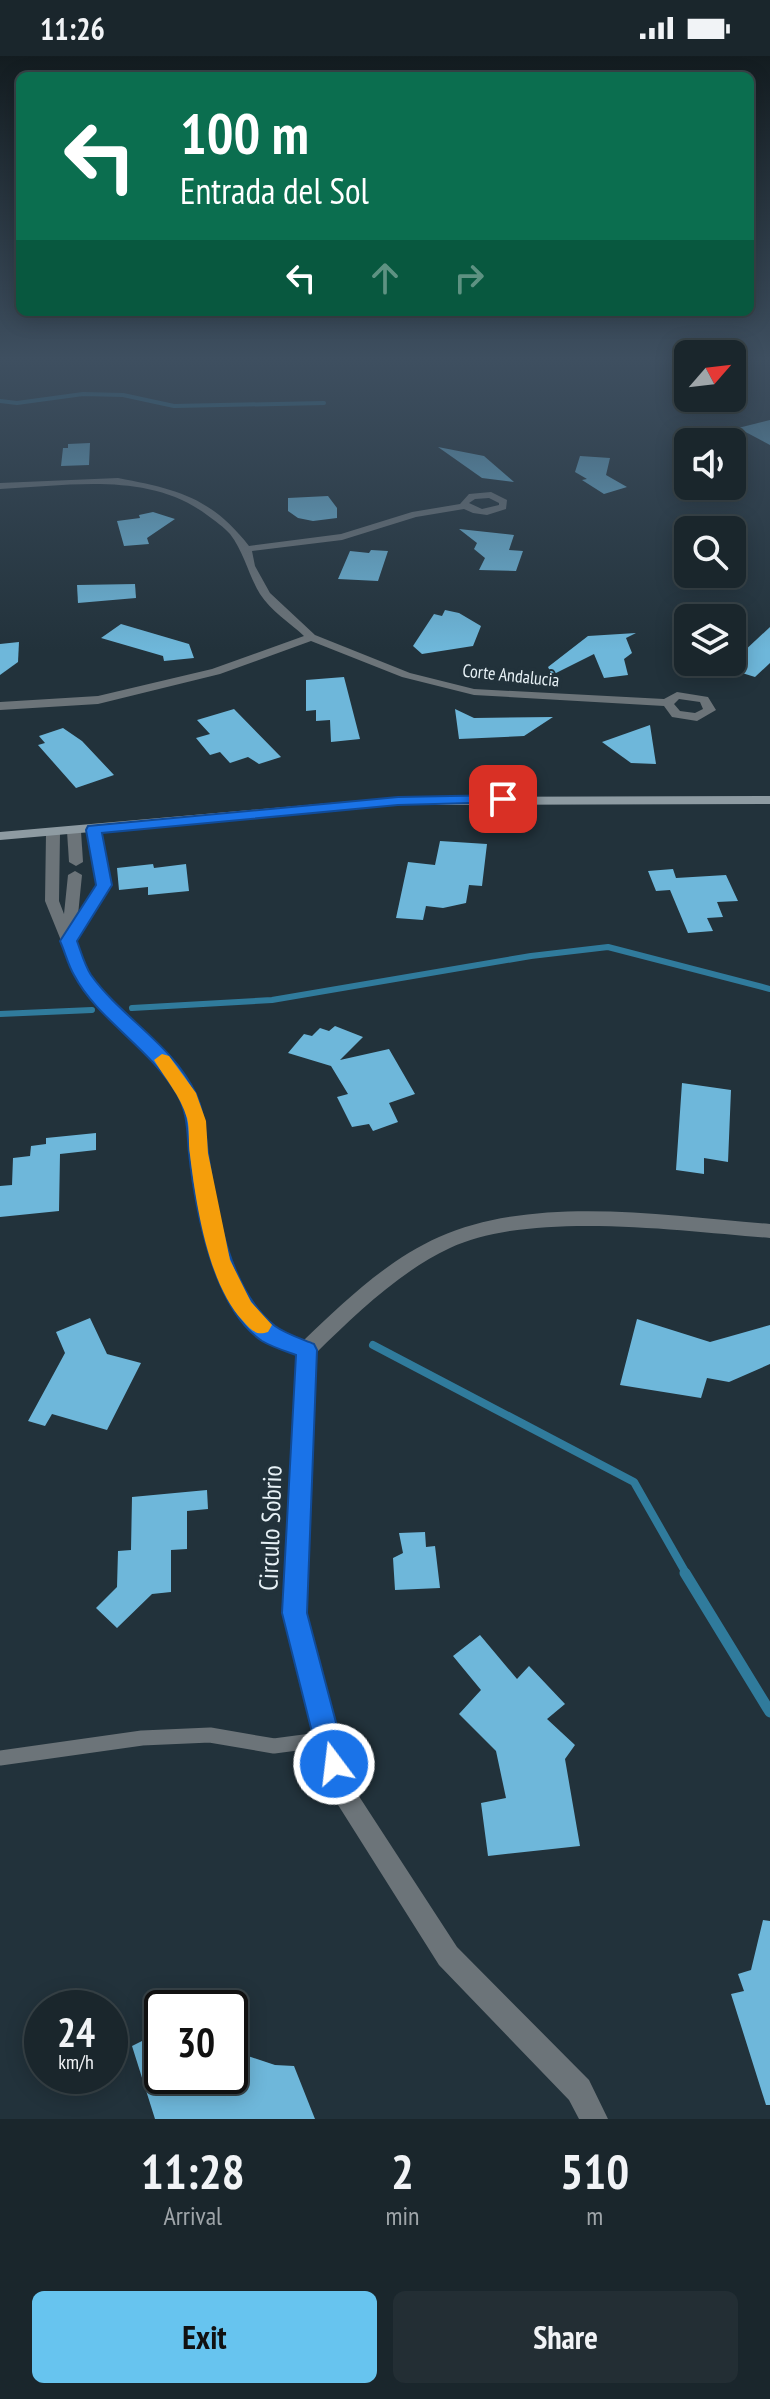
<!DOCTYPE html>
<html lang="en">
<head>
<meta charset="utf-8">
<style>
  body { margin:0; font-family:"PT Sans Narrow",sans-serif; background:#232e34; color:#f1f3f6; height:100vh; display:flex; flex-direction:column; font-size:30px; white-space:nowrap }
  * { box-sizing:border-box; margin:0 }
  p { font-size:26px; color:#9fa5a9 }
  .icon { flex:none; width:44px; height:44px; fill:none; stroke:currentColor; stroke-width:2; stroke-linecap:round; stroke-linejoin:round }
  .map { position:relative; height:2063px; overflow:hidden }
  .side { display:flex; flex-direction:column; background:#1a262c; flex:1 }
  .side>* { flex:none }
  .hud { position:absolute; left:16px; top:16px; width:738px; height:244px; border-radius:12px; box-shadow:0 4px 20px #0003,0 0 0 2px #384348; background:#0b6e4f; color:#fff; overflow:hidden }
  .needle { width:52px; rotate:62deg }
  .tools { position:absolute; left:674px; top:284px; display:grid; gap:16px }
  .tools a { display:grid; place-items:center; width:72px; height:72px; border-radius:12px; background:#1a262c; box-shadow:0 4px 20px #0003,0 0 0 2px #384348; font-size:40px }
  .speed { position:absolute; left:24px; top:1934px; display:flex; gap:16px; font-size:40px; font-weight:700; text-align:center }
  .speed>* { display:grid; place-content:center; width:104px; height:104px; border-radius:50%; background:#1a262c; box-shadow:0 4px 20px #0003,0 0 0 2px #384348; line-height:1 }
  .speed small { font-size:20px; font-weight:400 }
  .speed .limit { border:4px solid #111; border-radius:12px; background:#fff; color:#111 }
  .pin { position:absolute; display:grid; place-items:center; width:68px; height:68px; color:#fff; margin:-34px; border-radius:16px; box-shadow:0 4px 12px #0006 }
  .me { position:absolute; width:88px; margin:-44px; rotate:345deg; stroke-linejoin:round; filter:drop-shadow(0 0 6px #0008) }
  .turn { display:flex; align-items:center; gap:28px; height:168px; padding:0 32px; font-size:36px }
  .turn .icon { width:104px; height:104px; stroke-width:2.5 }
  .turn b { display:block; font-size:56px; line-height:68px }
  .lanes { display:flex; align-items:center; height:76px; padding:0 32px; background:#0003; justify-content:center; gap:40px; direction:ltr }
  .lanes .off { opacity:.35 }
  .eta { display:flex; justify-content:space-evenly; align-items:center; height:136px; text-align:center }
  .eta b { font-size:48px; font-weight:700; line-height:56px }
  .cta { display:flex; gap:16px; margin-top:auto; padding:16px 32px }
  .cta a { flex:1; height:92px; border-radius:12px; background:#67c4ef; color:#111; font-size:32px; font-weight:700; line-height:92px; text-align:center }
  .cta a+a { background:#232e34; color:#f1f3f6 }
  .status { display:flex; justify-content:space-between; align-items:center; height:56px; padding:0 40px; background:#1a262c; direction:ltr }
  .status svg { height:22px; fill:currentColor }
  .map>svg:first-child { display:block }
</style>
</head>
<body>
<div class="status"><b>11:26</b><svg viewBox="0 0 49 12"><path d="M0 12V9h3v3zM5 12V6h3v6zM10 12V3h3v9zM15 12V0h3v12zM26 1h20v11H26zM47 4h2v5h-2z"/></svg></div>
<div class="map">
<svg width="770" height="2063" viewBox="0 0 770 2063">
  <rect width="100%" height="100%" fill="#22323b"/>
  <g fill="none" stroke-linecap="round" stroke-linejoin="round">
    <!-- stream-far3 -->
    <path stroke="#307b9c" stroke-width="4" d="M0 345 17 347 83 338 123 339 174 350 324 347"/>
    <!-- stream-far2 -->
    <g stroke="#307b9c" stroke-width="6">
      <path d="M132 952 272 944 531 900 608 891 770 933"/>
      <path d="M0 958 92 954"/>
    </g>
    <!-- stream-far1 -->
    <path stroke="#307b9c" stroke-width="8" d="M373 1289 634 1426 687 1519"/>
    <!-- stream -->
    <path stroke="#307b9c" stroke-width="11" d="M685 1517 770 1656"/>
  </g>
  <!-- building -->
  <g fill="#6eb7da">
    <path d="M770 364V389L738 372Z"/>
    <path d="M90 387 89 409 61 410 63 392H68V388Z"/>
    <path d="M438 391 484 400 514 426 482 422Z"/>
    <path d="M580 400 610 402 606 419 627 431 604 438 582 424 587 423 575 416Z"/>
    <path d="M328 440 337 452V462L313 465 298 462 288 455V442Z"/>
    <path d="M153 456 175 463 147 482 149 488 124 490 117 465 140 462 139 459Z"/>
    <path d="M459 473 514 479 509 494 523 495 516 515 479 514 485 502 474 493 477 487Z"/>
    <path d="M371 494 388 495 378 525 338 523 350 495 369 497Z"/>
    <path d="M135 528 136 542 78 547 77 529Z"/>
    <path d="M445 554 459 557 481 570 473 590 422 598 413 590 434 558 442 560Z"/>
    <path d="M121 568 189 588 194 602 164 605 163 600 101 582Z"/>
    <path d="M770 571V607L755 621 726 612Z"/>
    <path d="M636 577 626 582 632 597 624 603 628 619 604 622 594 598 552 619 548 611 588 580Z"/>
    <path d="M19 586 18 606 0 619V588Z"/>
    <path d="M344 621 360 683 331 686 330 664 316 665V654L306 655V624Z"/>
    <path d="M234 653 281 701 259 708 248 701 230 707 220 696 210 699 196 682 210 678 197 664Z"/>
    <path d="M455 653 474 662 553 661 524 680 459 683Z"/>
    <path d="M650 669 656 708 631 707 602 686Z"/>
    <path d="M63 672 82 685 114 719 76 732 38 689 45 687 39 680Z"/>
    <path d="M440 785 487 788 482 830 469 829 466 847 443 852 426 850 423 864 396 862 408 806 435 809Z"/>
    <path d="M153 808 154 812 186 808 189 835 148 839V831L119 834 117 812Z"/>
    <path d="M673 813 676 822 726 819 738 845 717 846 723 861 707 862 713 875 688 877 670 834 656 835 648 815Z"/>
    <path d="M335 970 363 981 340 1004 389 993 415 1038 389 1047 398 1066 373 1075 369 1068 352 1071 337 1041 348 1038 331 1010 288 997 304 978 312 980 320 972 329 975Z"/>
    <path d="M682 1027 731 1034 728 1106 704 1102V1118L676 1114Z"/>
    <path d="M96 1077V1094L60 1098 59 1155 0 1161V1130L12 1129 13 1102 30 1100 31 1090 46 1088V1082Z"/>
    <path d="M90 1262 107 1298 141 1307 107 1374 52 1358 45 1370 28 1365 65 1297 56 1276Z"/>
    <path d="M637 1263 710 1286 770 1269V1308L729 1326 707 1322 701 1342 620 1329Z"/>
    <path d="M207 1434 208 1453 187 1455V1493L171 1494V1536L152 1538 117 1572 96 1552 117 1531 118 1495 131 1494 132 1441Z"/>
    <path d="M425 1476 426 1491 435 1490 440 1532 395 1534 393 1502 403 1497 399 1477Z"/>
    <path d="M480 1579 517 1623 529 1610 565 1648 547 1663 575 1689 565 1703 580 1790 488 1800 481 1747 506 1742 496 1695 459 1658 481 1634 453 1600Z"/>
    <path d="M763 1864 770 1865V2049H766L731 1938 744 1935 738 1918 751 1914Z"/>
    <path d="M162 1975V2020H235L242 1998 275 2009 294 2010 315 2063H155L132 1990Z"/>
  </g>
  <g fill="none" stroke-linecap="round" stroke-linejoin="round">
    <!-- lane -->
    <path stroke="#6c7479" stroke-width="15" d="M0 1702 142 1682 210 1679 274 1690 327 1683"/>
    <!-- street -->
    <g fill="#6c7479" fill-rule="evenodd">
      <path d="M118 422C176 433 211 441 249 490L341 478 412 456 460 448 469 438 491 436 507 444 506 453 487 459 473 457 464 453 416 461 342 484 252 495 255 510 270 537 315 579 410 617 474 633 664 643 677 636 708 641 716 654 697 665 672 661 664 650 474 639 402 621 311 585 220 618 98 648 0 654V646L98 640 212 613 304 580C290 567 270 554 260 538 248 518 244 496 230 478 224 471 215 465 207 459 148 415 69 430 0 433V427ZM489 442 499 447V449L482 453 469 447 475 443ZM679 643 700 646 703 653 695 657 680 655 674 648Z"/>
      <path d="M94 770 101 774 111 829 76 886C80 896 84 910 90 919 121 962 171 988 195 1037 204 1056 205 1075 207 1096 213 1147 231 1243 276 1273 284 1278 296 1281 304 1284 344 1246 387 1204 439 1181 536 1138 667 1160 770 1168V1182C682 1175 530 1154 450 1192 399 1216 356 1258 316 1297L306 1557 351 1728 457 1891 589 2024 608 2063H579L569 2044 439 1909 328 1733 284 1557 297 1298 262 1284 237 1257 211 1204 191 1097 189 1065 180 1039 148 996 99 949 75 919 45 845 46 777 53 773 60 777 59 845 64 858 68 819 75 815 82 819 78 859 97 829 87 774Z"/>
      <path d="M74 771 81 775 83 806 76 810 69 806 67 775Z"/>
    </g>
    <!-- secondary -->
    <path fill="#8e9ba2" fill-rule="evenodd" d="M770 740V748L398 749 0 784V776L398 741Z"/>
  </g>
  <!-- sky -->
  <linearGradient id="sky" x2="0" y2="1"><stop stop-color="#131c20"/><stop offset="0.51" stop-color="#3e4f60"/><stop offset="1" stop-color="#3e4f60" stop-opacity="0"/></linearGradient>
  <rect width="770" height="594" fill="url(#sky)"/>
  <!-- route -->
  <path fill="#1a73e8" stroke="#114b97" stroke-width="2" d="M503 739 509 740V746L398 749 102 777 112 829 77 885C81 896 85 910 91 919 122 962 173 989 196 1038 205 1058 205 1076 208 1097 216 1153 229 1234 275 1270 286 1278 302 1283 314 1288L317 1294 307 1557 347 1708 343 1717 334 1721 324 1717 320 1708 282 1557 296 1299C285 1295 272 1291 262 1285 213 1252 195 1152 189 1097 187 1076 188 1057 177 1038 150 992 97 963 74 919 68 909 65 896 60 885L96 829 86 774 88 770 398 741Z"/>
  <!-- slow -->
  <path fill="#f59e0b" d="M162 998 169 1000 196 1037 206 1065 208 1097 230 1204 251 1246 272 1269 268 1276C256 1280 251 1274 243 1265 208 1228 196 1148 190 1099 188 1087 190 1074 187 1062 180 1039 166 1024 154 1004Z"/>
  <g text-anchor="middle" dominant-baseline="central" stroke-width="8" stroke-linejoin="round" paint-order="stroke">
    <!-- far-street labels -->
    <g font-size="18" fill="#e7f1f6" stroke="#22323b">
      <text transform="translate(511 619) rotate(6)">Corte Andalucia</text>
    </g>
    <!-- near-street labels -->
    <g font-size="26" fill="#e7f1f6" stroke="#22323b">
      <text transform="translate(270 1472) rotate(-88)">Circulo Sobrio</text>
    </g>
  </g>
</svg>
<div class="tools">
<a><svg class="needle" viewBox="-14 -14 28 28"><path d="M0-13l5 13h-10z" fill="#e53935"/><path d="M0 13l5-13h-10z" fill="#9fa5a9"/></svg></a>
<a><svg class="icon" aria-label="sound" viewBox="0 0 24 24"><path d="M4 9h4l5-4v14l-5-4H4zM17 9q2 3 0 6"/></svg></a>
<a><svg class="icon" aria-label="search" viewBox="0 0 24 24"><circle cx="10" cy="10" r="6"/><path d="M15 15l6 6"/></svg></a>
<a><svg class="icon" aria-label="layers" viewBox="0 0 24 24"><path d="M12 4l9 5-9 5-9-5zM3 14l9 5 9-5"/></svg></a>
</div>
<div class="speed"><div>24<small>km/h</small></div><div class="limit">30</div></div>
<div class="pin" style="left:503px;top:743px;background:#d93025"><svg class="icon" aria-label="arrive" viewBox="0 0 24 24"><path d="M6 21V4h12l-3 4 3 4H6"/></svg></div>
<svg class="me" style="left:334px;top:1708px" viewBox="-20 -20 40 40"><circle r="17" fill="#1a73e8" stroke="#fff" stroke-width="3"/><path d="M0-11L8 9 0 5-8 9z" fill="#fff"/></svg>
<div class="hud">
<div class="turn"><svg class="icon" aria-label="left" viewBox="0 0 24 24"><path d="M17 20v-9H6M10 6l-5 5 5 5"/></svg><div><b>100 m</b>Entrada del Sol</div></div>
<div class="lanes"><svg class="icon" aria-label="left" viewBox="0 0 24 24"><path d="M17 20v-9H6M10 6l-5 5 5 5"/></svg><svg class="icon off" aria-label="ahead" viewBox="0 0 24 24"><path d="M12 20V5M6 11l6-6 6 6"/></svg><svg class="icon off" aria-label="right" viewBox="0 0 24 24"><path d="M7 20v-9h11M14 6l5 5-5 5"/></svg></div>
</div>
</div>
<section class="side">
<div class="eta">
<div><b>11:28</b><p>Arrival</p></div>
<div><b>2</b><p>min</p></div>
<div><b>510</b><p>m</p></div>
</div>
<div class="cta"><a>Exit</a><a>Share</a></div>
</section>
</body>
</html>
